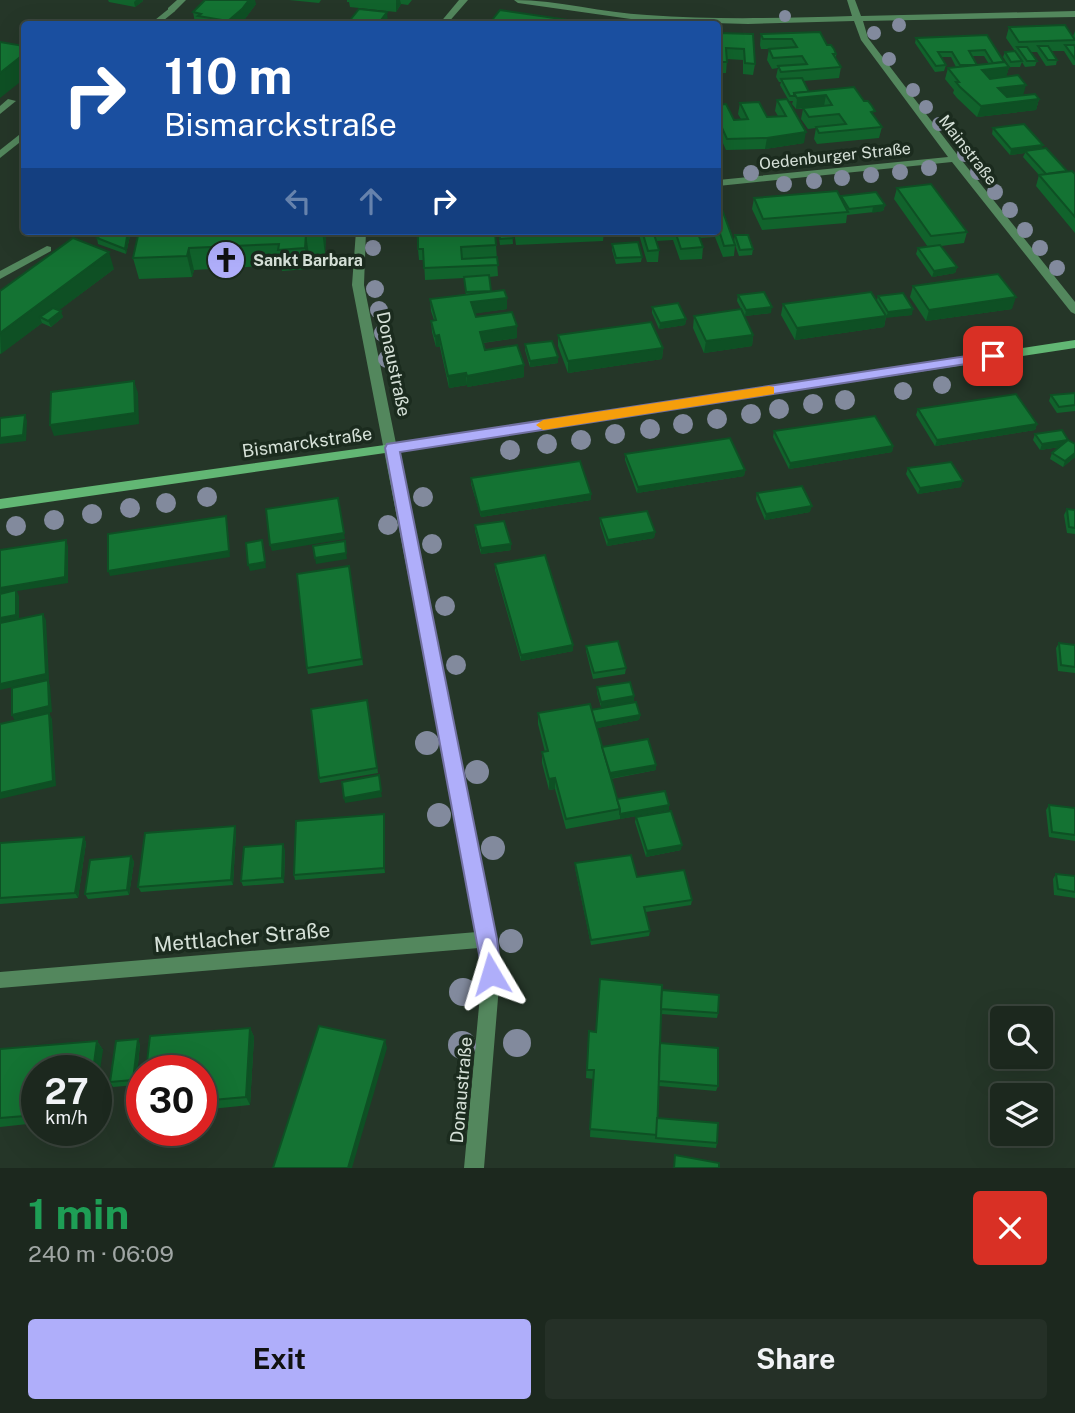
<!DOCTYPE html>
<html lang="en">
<head>
<meta charset="utf-8">
<style>
  body { margin:0; font-family:"Public Sans",sans-serif; background:#253027; color:#f1f3f6; height:100vh; display:flex; flex-direction:column; font-size:26px; white-space:nowrap }
  * { box-sizing:border-box; margin:0 }
  p { font-size:23px; color:#a0a6a4 }
  .icon { flex:none; width:38px; height:38px; fill:none; stroke:currentColor; stroke-width:2; stroke-linecap:round; stroke-linejoin:round }
  .map { position:relative; height:1168px; overflow:hidden }
  .drawer { display:flex; flex-direction:column; background:#1c281e; flex:1 }
  .drawer>* { flex:none }
  .guide { position:absolute; left:21px; top:21px; width:700px; height:214px; border-radius:7px; box-shadow:0 7px 28px #0002,0 0 0 2px #3a443c; background:#1a4fa0; color:#fff; overflow:hidden }
  .tools { position:absolute; left:990px; top:1006px; display:grid; gap:14px }
  .tools a { display:grid; place-items:center; width:63px; height:63px; border-radius:7px; background:#1c281e; box-shadow:0 7px 28px #0002,0 0 0 2px #3a443c; font-size:35px }
  .speed { position:absolute; left:21px; top:1055px; display:flex; gap:14px; font-size:35px; font-weight:700; text-align:center }
  .speed>* { display:grid; place-content:center; width:91px; height:91px; border-radius:50%; background:#1c281e; box-shadow:0 7px 28px #0002,0 0 0 2px #3a443c; line-height:1 }
  .speed small { font-size:18px; font-weight:400 }
  .speed .limit { border:10px solid #d22; background:#fff; color:#111 }
  .pin { position:absolute; display:grid; place-items:center; width:60px; height:60px; color:#fff; margin:-30px; border-radius:14px; box-shadow:0 4px 10px #0006 }
  .me { position:absolute; width:77px; margin:-38px; rotate:353deg; stroke-linejoin:round; filter:drop-shadow(0 0 5px #0008) }
  .turn { display:flex; align-items:center; gap:24px; height:147px; padding:0 28px; font-size:32px }
  .turn .icon { width:91px; height:91px; stroke-width:2.5 }
  .turn b { display:block; font-size:49px; line-height:60px }
  .lanes { display:flex; align-items:center; height:66px; padding:0 28px; background:#0003; justify-content:center; gap:35px; direction:ltr }
  .lanes .off { opacity:.35 }
  .round { display:grid; place-items:center; flex:none; width:74px; height:74px; border-radius:7px; background:#253027 }
  .overview { display:flex; align-items:center; justify-content:space-between; height:119px; padding:0 28px }
  h1 { font-size:42px; font-weight:700; line-height:52px; color:#1e9e55 }
  .cta { display:flex; gap:14px; margin-top:auto; padding:14px 28px }
  .cta a { flex:1; height:80px; border-radius:7px; background:#afaefa; color:#111; font-size:28px; font-weight:700; line-height:80px; text-align:center }
  .cta a+a { background:#253027; color:#f1f3f6 }
  .map>svg:first-child { display:block }
</style>
</head>
<body>
<div class="map">
<svg width="1075" height="1168" viewBox="0 0 1075 1168">
  <rect width="100%" height="100%" fill="#253628"/>
  <g fill="none" stroke-linecap="round" stroke-linejoin="round">
    <!-- lane -->
    <g fill="#53875d" fill-rule="evenodd">
      <path d="M171 7 175 10 174 12 159 24H150Z"/>
      <path d="M8 99 16 101 0 114V106Z"/>
      <path d="M24 131V139L0 158V150Z"/>
      <path d="M47 246 51 247V251L0 279V271Z"/>
    </g>
    <!-- street -->
    <g fill="#53875d" fill-rule="evenodd">
      <path d="M177 0H186L174 12H168V8Z"/>
      <path d="M459 0H468L447 24H439Z"/>
      <path d="M514 0C559 0 603 13 647 15 716 20 784 18 852 16L847 0H855L861 16 1075 11V17L863 21 868 38 959 157 1075 302V314L1071 312 952 162 718 186V180L948 157 861 40 854 21 748 24 645 21 518 3Z"/>
      <path d="M356 231H366L364 285 496 939 500 974 484 1168H464L482 974 479 948 0 988V972L477 932 352 285Z"/>
    </g>
    <!-- secondary -->
    <path fill="#62b774" fill-rule="evenodd" d="M1075 340V348L392 452 0 509V499L392 444Z"/>
  </g>
  <!-- trees -->
  <g fill="#828a9d">
    <circle cx="785" cy="16" r="6"/>
    <circle cx="899" cy="25" r="7"/>
    <circle cx="874" cy="33" r="7"/>
    <circle cx="889" cy="59" r="7"/>
    <circle cx="913" cy="90" r="7"/>
    <circle cx="926" cy="107" r="7"/>
    <circle cx="939" cy="124" r="7"/>
    <circle cx="965" cy="154" r="8"/>
    <circle cx="929" cy="168" r="8"/>
    <circle cx="900" cy="172" r="8"/>
    <circle cx="978" cy="172" r="8"/>
    <circle cx="751" cy="173" r="8"/>
    <circle cx="871" cy="175" r="8"/>
    <circle cx="842" cy="178" r="8"/>
    <circle cx="814" cy="181" r="8"/>
    <circle cx="784" cy="184" r="8"/>
    <circle cx="995" cy="192" r="8"/>
    <circle cx="1010" cy="210" r="8"/>
    <circle cx="1025" cy="230" r="8"/>
    <circle cx="373" cy="248" r="8"/>
    <circle cx="1040" cy="248" r="8"/>
    <circle cx="1057" cy="268" r="8"/>
    <circle cx="375" cy="289" r="9"/>
    <circle cx="379" cy="310" r="9"/>
    <circle cx="383" cy="333" r="9"/>
    <circle cx="387" cy="359" r="9"/>
    <circle cx="997" cy="376" r="9"/>
    <circle cx="942" cy="385" r="9"/>
    <circle cx="903" cy="391" r="9"/>
    <circle cx="845" cy="400" r="10"/>
    <circle cx="813" cy="404" r="10"/>
    <circle cx="779" cy="409" r="10"/>
    <circle cx="751" cy="414" r="10"/>
    <circle cx="717" cy="419" r="10"/>
    <circle cx="683" cy="424" r="10"/>
    <circle cx="650" cy="429" r="10"/>
    <circle cx="615" cy="434" r="10"/>
    <circle cx="581" cy="440" r="10"/>
    <circle cx="547" cy="444" r="10"/>
    <circle cx="510" cy="450" r="10"/>
    <circle cx="207" cy="497" r="10"/>
    <circle cx="423" cy="497" r="10"/>
    <circle cx="166" cy="503" r="10"/>
    <circle cx="130" cy="508" r="10"/>
    <circle cx="92" cy="514" r="10"/>
    <circle cx="54" cy="520" r="10"/>
    <circle cx="388" cy="525" r="10"/>
    <circle cx="16" cy="526" r="10"/>
    <circle cx="432" cy="544" r="10"/>
    <circle cx="445" cy="606" r="10"/>
    <circle cx="456" cy="665" r="10"/>
    <circle cx="427" cy="743" r="12"/>
    <circle cx="477" cy="772" r="12"/>
    <circle cx="439" cy="815" r="12"/>
    <circle cx="493" cy="848" r="12"/>
    <circle cx="511" cy="941" r="12"/>
    <circle cx="463" cy="992" r="14"/>
    <circle cx="517" cy="1043" r="14"/>
    <circle cx="462" cy="1045" r="14"/>
  </g>
  <!-- wall -->
  <g fill="#11632c" fill-rule="evenodd">
    <path d="M108 0H142L143 1 135 7 109 2Z"/>
    <path d="M289 0H321L319 3Z"/>
    <path d="M347 0H412L408 5 401 4 396 12 350 7 349 2H347Z"/>
    <path d="M256 4 244 20 239 24H200L195 23 193 12Z"/>
    <path d="M1009 27 1073 36 1075 31V65H1073L1064 51H1051L1057 60 1056 65 1046 66 1037 52H1031L1037 61 1035 66 1025 67 1022 62 1020 67H1009L1006 77 1023 95 1039 99 1036 110 977 117 957 98 953 93 954 90 945 79 948 68 956 67 951 57H941L946 65 944 71 935 72 915 43 916 38 987 35 1004 62 1009 66 1003 57 1005 52 1015 51 1006 38ZM973 56H984L989 64 977 65Z"/>
    <path d="M820 32 827 45 836 54V59L841 67 839 78 803 81 809 92 854 87 882 127 879 138 817 144 814 139 816 128 808 129 801 119 803 109H796L792 104 793 101H789L780 85 781 82H779L776 77 778 68 772 69 767 60 769 49H761L760 45 761 34Z"/>
    <path d="M718 33 753 34 755 64 753 75 743 74V60L727 59 726 73H718Z"/>
    <path d="M777 100 804 143 765 149 726 150 718 132V105L734 120 741 119 738 114 740 103 767 117 778 116 775 111Z"/>
    <path d="M993 128 1042 149 1067 171 1075 174V233L1036 186 1039 175 1023 157 1025 153 1010 155 992 134Z"/>
    <path d="M897 188 967 232 964 243 941 246 957 267 955 273 932 277 916 254 918 248 928 247 894 199Z"/>
    <path d="M841 196 885 205 883 211 847 215 846 223 762 230 752 209 754 198H841Z"/>
    <path d="M718 204 734 241 735 235 753 249 752 255 739 256 735 245 734 256 723 257 715 237 700 238 703 247 702 259 680 260 673 240 656 241 659 250 658 262H647L638 231H718Z"/>
    <path d="M102 231H131L126 254 98 244 97 238 103 233Z"/>
    <path d="M139 231H326L325 254 309 255 308 269 282 271 281 265 194 270 192 277 139 279 133 258Z"/>
    <path d="M422 231H493L460 233 496 245 498 276 489 277 491 292 507 309 475 313 476 317 517 338 483 343 485 350 524 365V377L467 387V385L449 388 440 347H436L432 332 431 321 434 320 431 311 430 299 466 295 464 278 425 280 424 260H419L418 249 422 235Z"/>
    <path d="M498 231H512L513 244 500 245Z"/>
    <path d="M514 231H604L603 241 516 245Z"/>
    <path d="M612 244 642 257 641 262 616 264 612 250Z"/>
    <path d="M114 269 59 310 63 317 51 327 42 323 0 354V291Z"/>
    <path d="M913 286 1012 309 926 321 910 297Z"/>
    <path d="M738 295 771 313 745 316 737 301Z"/>
    <path d="M878 296 912 315 886 317 884 327 795 340 781 315 783 304 877 300Z"/>
    <path d="M652 307 686 319 685 325 659 329 652 313Z"/>
    <path d="M694 316 753 335 752 346 704 353 693 328Z"/>
    <path d="M558 335 663 348 662 359 568 373 558 346Z"/>
    <path d="M525 344 558 363 530 367 525 350Z"/>
    <path d="M1075 393V411L1057 413 1049 401 1051 395Z"/>
    <path d="M918 409 1037 424 1035 430 935 446 916 415Z"/>
    <path d="M774 431 893 446 892 452 789 469 773 437Z"/>
    <path d="M1035 434 1068 440 1075 444V457L1063 467 1050 459 1052 453 1060 447 1040 450 1033 440Z"/>
    <path d="M625 454 745 470 744 476 637 493 625 460Z"/>
    <path d="M908 468 961 487 918 494 906 474Z"/>
    <path d="M471 478 591 494V500L481 517 471 484Z"/>
    <path d="M757 493 810 512 765 520 756 499Z"/>
    <path d="M1067 509 1075 510V534L1067 533 1064 515Z"/>
    <path d="M600 518 655 532 654 538 607 546 600 524Z"/>
    <path d="M475 525 511 544V550L481 554 475 531Z"/>
    <path d="M495 564 573 645V651L521 661 495 570Z"/>
    <path d="M349 566 363 665 308 674 307 668Z"/>
    <path d="M1059 643 1075 645V673L1058 671 1056 648Z"/>
    <path d="M586 646 626 668 625 674 593 679 586 651Z"/>
    <path d="M597 687 634 696V702L601 707 597 693Z"/>
    <path d="M367 700 378 773 320 783 319 778Z"/>
    <path d="M591 710 640 715 639 720 597 728 602 747 656 765V770L611 779 617 799 669 810 566 829 555 789 549 790 542 763V752H545L538 724V713Z"/>
    <path d="M1049 805 1075 808V841L1049 837 1046 810Z"/>
    <path d="M636 817 681 850 646 857 635 822Z"/>
    <path d="M385 820V873L295 880 294 875Z"/>
    <path d="M235 826 236 831 233 885 141 892 138 887Z"/>
    <path d="M84 837 86 843 78 898 0 904V843Z"/>
    <path d="M285 850 284 883 243 886 241 881Z"/>
    <path d="M131 856 134 862 129 895 88 899 85 894Z"/>
    <path d="M575 863 637 877 692 900 691 905 646 912 650 931 649 936 591 945 575 868Z"/>
    <path d="M1056 874 1075 876V898L1054 895 1053 879Z"/>
    <path d="M662 990 718 1013 717 1018 661 1014 660 1043 718 1086 716 1091 659 1086 657 1118 717 1143 716 1148 590 1137 593 1079 586 1078 587 1059 596 1032Z"/>
    <path d="M250 1028 254 1037 250 1105 201 1110V1071Z"/>
    <path d="M97 1041 103 1050 37 1071V1123L0 1127V1049Z"/>
    <path d="M140 1044 136 1085 113 1087 110 1082Z"/>
  </g>
  <!-- shaded-wall -->
  <g fill="#0e5024">
    <path d="M136 0H142L143 1 135 7 134 2Z"/>
    <path d="M249 0H255L256 4 244 20 239 24H229L228 21Z"/>
    <path d="M396 0H400L401 4 396 12Z"/>
    <path d="M387 12 388 23 387 24H378Z"/>
    <path d="M24 54V79L0 98V73Z"/>
    <path d="M1009 67 1006 78 979 81 982 70Z"/>
    <path d="M1026 85 1023 96 995 99 998 88Z"/>
    <path d="M826 95 824 106 796 109 797 98Z"/>
    <path d="M1039 99 1036 110 977 117 981 106Z"/>
    <path d="M806 132 804 143 765 149 767 138Z"/>
    <path d="M1043 145 1041 151H1025V153L1010 155 1011 149Z"/>
    <path d="M885 205 883 211 872 213 873 207Z"/>
    <path d="M128 231H131L126 254 125 249Z"/>
    <path d="M322 231H326V234L325 254Z"/>
    <path d="M306 234 309 255 308 269 305 248Z"/>
    <path d="M189 248 194 270 192 277 187 256Z"/>
    <path d="M109 252 114 269 46 320 40 317 42 323 1 354 0 333Z"/>
    <path d="M957 267 955 273 932 277 934 271Z"/>
    <path d="M1016 297 1012 309 926 321 929 310Z"/>
    <path d="M507 298V309L472 314 471 302Z"/>
    <path d="M772 307 771 313 745 316 746 310Z"/>
    <path d="M913 309 912 315 886 318 888 312Z"/>
    <path d="M61 311 63 317 51 327 48 321Z"/>
    <path d="M886 316 884 327 795 340 797 328Z"/>
    <path d="M686 319 685 325 659 329 660 323Z"/>
    <path d="M517 326V338L480 343V332Z"/>
    <path d="M439 335 440 347H436L435 336Z"/>
    <path d="M753 335 752 346 704 353 706 341Z"/>
    <path d="M663 348 662 359 568 373V361Z"/>
    <path d="M558 357V363L530 367V361Z"/>
    <path d="M524 365V377L467 387V376Z"/>
    <path d="M466 373 467 385 449 388 448 376Z"/>
    <path d="M134 381 138 393 139 424 54 436 50 425Z"/>
    <path d="M25 415 27 421 26 441 0 444V438Z"/>
    <path d="M1037 424 1035 430 935 446 937 440Z"/>
    <path d="M1068 440 1066 446 1040 450 1042 444Z"/>
    <path d="M893 446 892 452 789 469 790 463Z"/>
    <path d="M1075 453V457L1063 467 1065 461Z"/>
    <path d="M745 470 744 476 637 493 638 487Z"/>
    <path d="M963 481 961 487 918 494 920 488Z"/>
    <path d="M591 494V500L481 517 480 512Z"/>
    <path d="M812 506 810 512 765 520 766 514Z"/>
    <path d="M226 516 230 557 110 576 108 571Z"/>
    <path d="M655 532 654 538 607 546 608 540Z"/>
    <path d="M344 533 345 539 272 551 270 545Z"/>
    <path d="M66 540 68 546V583L17 591 19 596V621L0 625V588Z"/>
    <path d="M262 540 266 568 250 571 248 565Z"/>
    <path d="M511 544V550L481 554V548Z"/>
    <path d="M346 553 347 559 316 564 315 558Z"/>
    <path d="M43 614 46 620 49 679 0 690V684Z"/>
    <path d="M573 645V651L521 661V655Z"/>
    <path d="M48 680 50 685 52 712 15 721 12 715Z"/>
    <path d="M634 696V702L601 707V702Z"/>
    <path d="M49 713 52 719 56 786 0 799V793Z"/>
    <path d="M640 715 639 720 593 729V723Z"/>
    <path d="M656 765V770L608 779V774Z"/>
    <path d="M555 778V789L549 790V779Z"/>
    <path d="M381 791 382 797 345 803 344 798Z"/>
    <path d="M669 805V810L620 819V814Z"/>
    <path d="M384 814 385 820V873L384 868Z"/>
    <path d="M235 826 236 831 233 885 231 880Z"/>
    <path d="M84 837 86 843 78 898 75 893Z"/>
    <path d="M283 844 285 850 284 883 282 878Z"/>
    <path d="M682 845 681 850 646 857 647 851Z"/>
    <path d="M131 856 134 862 129 895 127 890Z"/>
    <path d="M250 1028 254 1037 250 1105 246 1097Z"/>
    <path d="M138 1039 140 1044 136 1085 133 1080Z"/>
    <path d="M385 1040 387 1048 352 1168H348Z"/>
    <path d="M97 1041 103 1050 96 1097V1071H93Z"/>
  </g>
  <!-- building -->
  <g fill="#147333" stroke="#0e5024" stroke-width="2">
    <path d="M205 0H249L242 9 228 21 198 16 201 14 193 12Z"/>
    <path d="M359 9 387 12 378 24H347Z"/>
    <path d="M500 10 568 20 565 24H489Z"/>
    <path d="M1065 25 1075 40 1019 42 1009 27Z"/>
    <path d="M820 32 827 45H831L834 49 836 54H833L841 67 781 72 778 66 807 64 802 56 773 58 769 49 797 47 792 39H763L761 34Z"/>
    <path d="M718 33 753 34 755 64 745 63 744 49 726 48 727 62H718Z"/>
    <path d="M987 35 1004 62 993 63 985 50 969 51 977 65H960L952 52H938L946 65 936 66 916 38Z"/>
    <path d="M0 42 24 46V54L0 73Z"/>
    <path d="M1065 45H1074L1075 47V59Z"/>
    <path d="M1038 46H1048L1057 60H1048Z"/>
    <path d="M1017 47H1027L1037 61H1027Z"/>
    <path d="M1015 51 1022 61 1011 62 1005 52Z"/>
    <path d="M1005 62 1009 67 982 70 990 79 1018 75 1026 85 998 88 1007 97 1035 94 1039 99 981 106 960 87 956 82H959L948 68Z"/>
    <path d="M802 78 809 92 794 93V96H790L781 79Z"/>
    <path d="M854 87 864 101H868L872 106 875 111 871 112 882 127 819 133 816 127 846 124 839 114 809 117 803 108 832 105 826 95 797 98 794 93Z"/>
    <path d="M787 99 806 132 767 138 727 139 718 119V105L726 104 734 120 748 119 740 103 759 102 767 117 786 116 777 100Z"/>
    <path d="M1024 124 1043 145 1011 149 993 128Z"/>
    <path d="M1046 148 1067 171 1046 174 1025 151Z"/>
    <path d="M1072 171 1075 174V217L1039 175Z"/>
    <path d="M931 184 967 232 931 236 897 188Z"/>
    <path d="M837 191 848 212 763 219 754 198Z"/>
    <path d="M876 192 885 205 849 209 841 196Z"/>
    <path d="M718 204H720L735 245 724 246 718 227Z"/>
    <path d="M106 231H128L125 249 97 238Z"/>
    <path d="M139 231H322V233L306 234 305 248 278 250 279 244 189 248 187 256 133 258Z"/>
    <path d="M422 231H460V234L495 232 496 245 461 247 462 259 497 257 498 265 424 268 423 249H418V235H422Z"/>
    <path d="M499 231H512L513 238 500 239Z"/>
    <path d="M516 231H570L516 234Z"/>
    <path d="M642 231H653L659 250 648 251Z"/>
    <path d="M675 231H697L703 247 681 249Z"/>
    <path d="M735 235H748L753 249 740 250Z"/>
    <path d="M73 238 109 252 0 333V291Z"/>
    <path d="M638 242 642 257 616 258 612 244Z"/>
    <path d="M940 245 957 267 934 271 918 248Z"/>
    <path d="M998 274 1016 297 929 310 913 286Z"/>
    <path d="M489 275 491 291 466 292 464 277Z"/>
    <path d="M504 290 507 298 471 302 476 317 512 312 517 326 480 332 485 350 517 345 524 365 467 376 466 373 448 376 439 335 435 336 431 321 436 320 430 299Z"/>
    <path d="M764 292 772 307 746 310 738 295Z"/>
    <path d="M871 292 886 316 797 328 783 304Z"/>
    <path d="M903 293 913 309 888 312 878 296Z"/>
    <path d="M678 303 686 319 660 323 652 307Z"/>
    <path d="M53 308 61 311 48 321 40 317Z"/>
    <path d="M741 309 753 335 706 341 694 316Z"/>
    <path d="M651 322 663 348 568 361 558 335Z"/>
    <path d="M552 341 558 357 530 361 525 344Z"/>
    <path d="M134 381 135 413 50 425 51 392Z"/>
    <path d="M1075 393V405L1059 407 1051 395Z"/>
    <path d="M1016 394 1037 424 937 440 918 409Z"/>
    <path d="M25 415 23 435 0 438V418Z"/>
    <path d="M875 416 893 446 790 463 774 431Z"/>
    <path d="M1062 430 1068 440 1042 444 1035 434Z"/>
    <path d="M730 438 745 470 638 487 625 454Z"/>
    <path d="M1068 440 1075 444V453L1065 461 1052 453Z"/>
    <path d="M580 461 591 494 480 512 471 478Z"/>
    <path d="M951 462 963 481 920 488 908 468Z"/>
    <path d="M802 486 812 506 766 514 757 493Z"/>
    <path d="M338 498 344 533 270 545 266 509Z"/>
    <path d="M1067 509 1075 510V528L1069 527Z"/>
    <path d="M647 511 655 532 608 540 600 518Z"/>
    <path d="M226 516 229 551 108 571V534Z"/>
    <path d="M504 521 511 544 481 548 475 525Z"/>
    <path d="M66 540 65 577 0 588V550Z"/>
    <path d="M262 540 265 562 248 565 246 543Z"/>
    <path d="M345 541 346 553 315 558 313 546Z"/>
    <path d="M545 555 573 645 521 655 495 564Z"/>
    <path d="M349 566 362 659 307 668 297 574Z"/>
    <path d="M16 590V615L0 618V594Z"/>
    <path d="M43 614 46 674 0 684V623Z"/>
    <path d="M618 641 626 668 594 673 586 646Z"/>
    <path d="M1059 643 1075 645V667L1061 665Z"/>
    <path d="M48 680 49 706 12 715V688Z"/>
    <path d="M630 682 634 696 601 702 597 687Z"/>
    <path d="M367 700 377 768 319 778 311 709Z"/>
    <path d="M636 702 640 715 595 723 591 710Z"/>
    <path d="M590 704 620 809 566 819 555 778 549 779 542 752 548 751 538 713Z"/>
    <path d="M49 713 53 781 0 793V724Z"/>
    <path d="M648 739 656 765 610 773 602 747Z"/>
    <path d="M379 775 381 791 344 798 342 782Z"/>
    <path d="M665 791 669 805 620 814V809L617 799Z"/>
    <path d="M1049 805 1075 808V835L1052 832Z"/>
    <path d="M671 811 682 845 647 851 636 817Z"/>
    <path d="M384 814V868L294 875 296 821Z"/>
    <path d="M235 826 231 880 138 887 145 833Z"/>
    <path d="M84 837 75 893 0 898V843Z"/>
    <path d="M283 844 282 878 241 881 244 847Z"/>
    <path d="M631 855 637 877 684 870 692 900 644 907 650 931 591 940 575 863Z"/>
    <path d="M131 856 127 890 85 894 90 860Z"/>
    <path d="M1056 874 1075 876V892L1058 889Z"/>
    <path d="M600 979 662 985 657 1135 590 1129 594 1070H587L588 1050 589 1031 596 1032Z"/>
    <path d="M662 990 719 995 718 1013 661 1009Z"/>
    <path d="M319 1026 385 1040 348 1168H273Z"/>
    <path d="M250 1028 246 1097 201 1101V1071H146L150 1036Z"/>
    <path d="M138 1039 133 1080 110 1082 116 1041Z"/>
    <path d="M97 1041 93 1071H37V1115L0 1118V1049Z"/>
    <path d="M660 1043 718 1048V1086L659 1081Z"/>
    <path d="M657 1118 718 1123 717 1143 656 1138Z"/>
    <path d="M675 1155 719 1163V1168H674Z"/>
  </g>
  <!-- route -->
  <path fill="#afaefa" stroke="#7271a2" stroke-width="2" d="M993 352 1000 356 998 359 400 452 497 939 501 974 498 981 491 983 484 981 385 448 387 444Z"/>
  <!-- slow -->
  <path fill="#f59e0b" d="M769 386 774 387V394L543 430 536 425 543 420Z"/>
  <!-- icons -->
  <defs>
    <symbol id="church-disc" viewBox="-11 -11 22 22"><circle r="9.5" fill="#afaefa" stroke="#1b2b1e"/><path d="M-1.2-6h2.4v3.5h3.3v2.4h-3.3V6h-2.4V-.1h-3.3v-2.4h3.3Z" fill="#111"/></symbol>
  </defs>
  <g fill-rule="evenodd">
    <use href="#church-disc" x="204" y="238" width="44" height="44"/>
  </g>
  <g text-anchor="middle" dominant-baseline="central" stroke-width="7" stroke-linejoin="round" paint-order="stroke">
    <!-- far-street labels -->
    <g font-size="16" fill="#d6e1d8" stroke="#1b2b1e">
      <text transform="translate(968 150) rotate(52)">Mainstraße</text>
      <text transform="translate(835 156) rotate(-6)">Oedenburger Straße</text>
    </g>
    <!-- far-poi labels -->
    <g font-size="16" font-weight="bold" fill="#d6e1d8" stroke="#1b2b1e" text-anchor="start">
      <text x="253" y="260">Sankt Barbara</text>
    </g>
    <!-- street labels -->
    <g font-size="18" fill="#d6e1d8" stroke="#1b2b1e">
      <text transform="translate(394 364) rotate(78)">Donaustraße</text>
      <text transform="translate(307 442) rotate(-8)">Bismarckstraße</text>
      <text transform="translate(461 1090) rotate(-85)">Donaustraße</text>
    </g>
    <!-- near-street labels -->
    <g font-size="21" fill="#d6e1d8" stroke="#1b2b1e">
      <text transform="translate(242 937) rotate(-5)">Mettlacher Straße</text>
    </g>
  </g>
</svg>
<div class="tools">
<a><svg class="icon" aria-label="search" viewBox="0 0 24 24"><circle cx="10" cy="10" r="6"/><path d="M15 15l6 6"/></svg></a>
<a><svg class="icon" aria-label="layers" viewBox="0 0 24 24"><path d="M12 4l9 5-9 5-9-5zM3 14l9 5 9-5"/></svg></a>
</div>
<div class="speed"><div>27<small>km/h</small></div><div class="limit">30</div></div>
<div class="pin" style="left:993px;top:356px;background:#d93025"><svg class="icon" aria-label="arrive" viewBox="0 0 24 24"><path d="M6 21V4h12l-3 4 3 4H6"/></svg></div>
<svg class="me" style="left:491px;top:974px" viewBox="-20 -20 40 40"><path d="M0-17L14 15 0 8-14 15z" fill="#afaefa" stroke="#fff" stroke-width="4"/></svg>
<div class="guide">
<div class="turn"><svg class="icon" aria-label="right" viewBox="0 0 24 24"><path d="M7 20v-9h11M14 6l5 5-5 5"/></svg><div><b>110 m</b>Bismarckstraße</div></div>
<div class="lanes"><svg class="icon off" aria-label="left" viewBox="0 0 24 24"><path d="M17 20v-9H6M10 6l-5 5 5 5"/></svg><svg class="icon off" aria-label="ahead" viewBox="0 0 24 24"><path d="M12 20V5M6 11l6-6 6 6"/></svg><svg class="icon" aria-label="right" viewBox="0 0 24 24"><path d="M7 20v-9h11M14 6l5 5-5 5"/></svg></div>
</div>
</div>
<section class="drawer">
<div class="overview"><div><h1>1 min</h1><p>240 m · 06:09</p></div><a class="round" style="background:#d93025;color:#fff"><svg class="icon" aria-label="close" viewBox="0 0 24 24"><path d="M6 6l12 12M18 6L6 18"/></svg></a></div>
<div class="cta"><a>Exit</a><a>Share</a></div>
</section>
</body>
</html>
